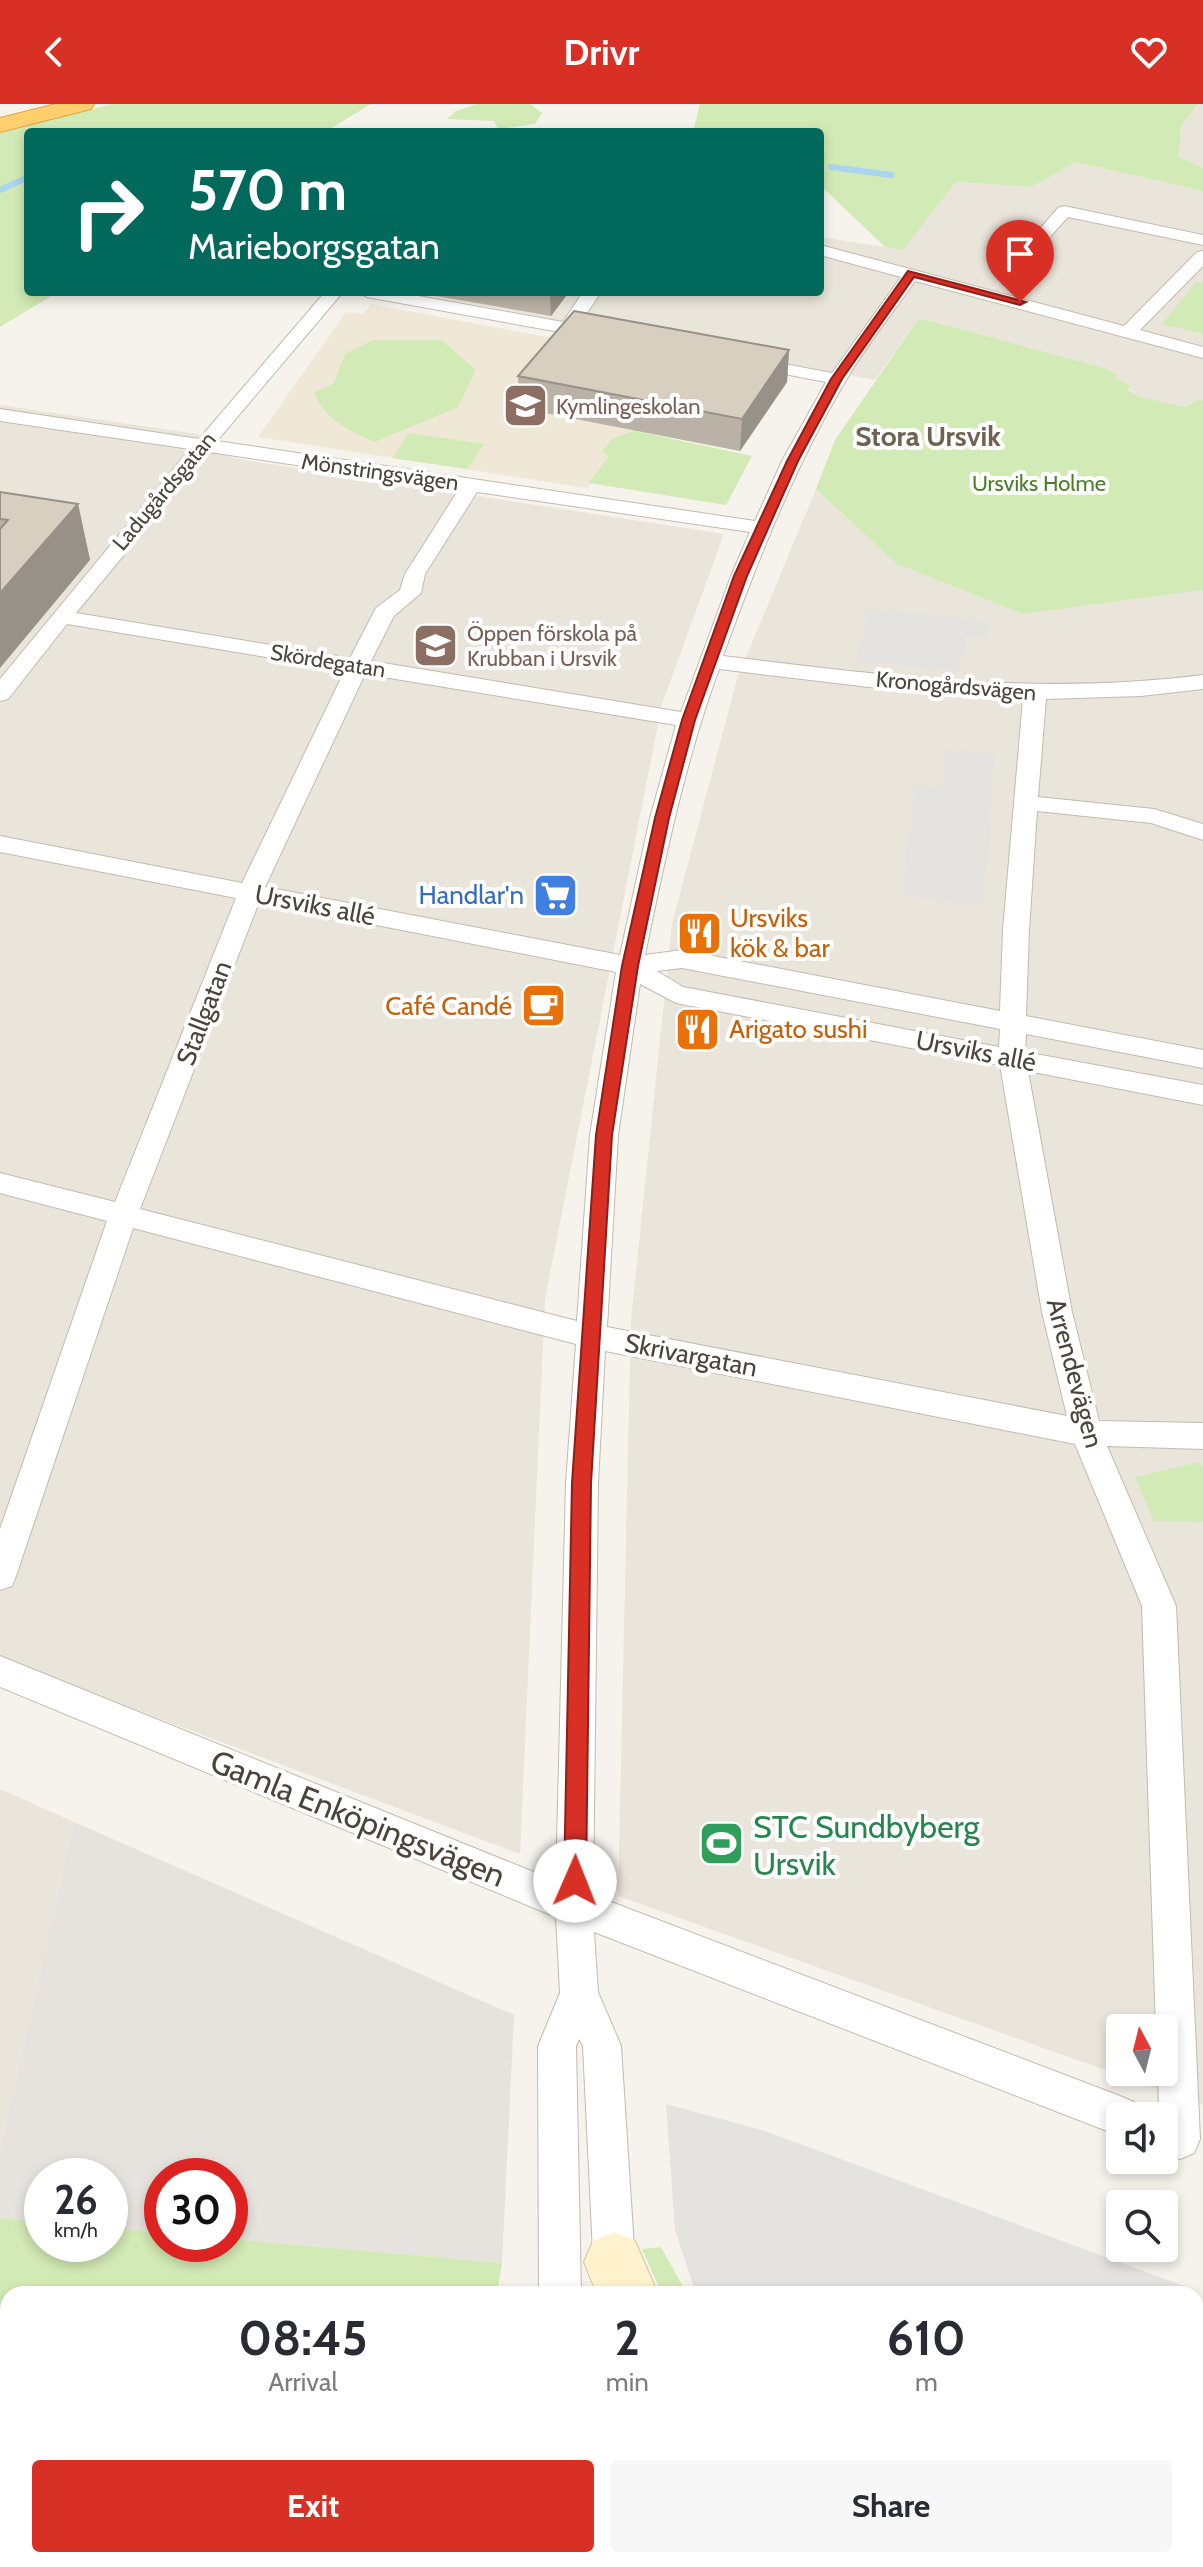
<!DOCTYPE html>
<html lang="en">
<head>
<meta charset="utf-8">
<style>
  body { margin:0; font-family:Cabin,sans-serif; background:#f7f7f7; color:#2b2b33; height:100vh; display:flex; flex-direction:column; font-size:30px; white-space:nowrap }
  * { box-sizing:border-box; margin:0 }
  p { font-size:26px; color:#7c7c81 }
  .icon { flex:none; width:44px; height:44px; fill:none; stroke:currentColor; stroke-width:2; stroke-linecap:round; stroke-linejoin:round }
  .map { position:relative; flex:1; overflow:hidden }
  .drawer { position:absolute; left:0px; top:2182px; width:1204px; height:282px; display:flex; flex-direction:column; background:#fff; border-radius:24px 24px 0 0; box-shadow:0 4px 12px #0003 }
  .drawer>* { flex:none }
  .top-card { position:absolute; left:24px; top:24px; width:800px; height:168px; border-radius:8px; box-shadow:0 4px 12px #0003; background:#00695c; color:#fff; overflow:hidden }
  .needle { width:52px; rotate:353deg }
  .tools { position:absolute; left:1106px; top:1910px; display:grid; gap:16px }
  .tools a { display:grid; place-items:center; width:72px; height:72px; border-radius:8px; background:#fff; box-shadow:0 4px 12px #0003; font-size:40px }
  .speed { position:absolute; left:24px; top:2054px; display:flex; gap:16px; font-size:40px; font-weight:700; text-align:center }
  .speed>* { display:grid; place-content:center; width:104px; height:104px; border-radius:50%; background:#fff; box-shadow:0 4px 12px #0003; line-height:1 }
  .speed small { font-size:20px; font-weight:400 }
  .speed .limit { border:12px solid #d22; background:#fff; color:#111 }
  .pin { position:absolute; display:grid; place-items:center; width:68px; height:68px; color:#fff; margin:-82px -34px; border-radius:50% 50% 50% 0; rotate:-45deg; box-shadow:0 0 8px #0007 }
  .pin .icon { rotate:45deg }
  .me { position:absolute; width:88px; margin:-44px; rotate:1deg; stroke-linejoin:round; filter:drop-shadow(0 0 6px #0008) }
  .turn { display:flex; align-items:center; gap:28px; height:168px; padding:0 32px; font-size:36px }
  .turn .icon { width:104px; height:104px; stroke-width:2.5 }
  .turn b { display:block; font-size:56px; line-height:68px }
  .eta { display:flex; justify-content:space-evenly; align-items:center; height:136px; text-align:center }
  .eta b { font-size:48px; font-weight:800; line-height:56px }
  .primary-button { display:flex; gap:16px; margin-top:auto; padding:16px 32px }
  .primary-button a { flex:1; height:92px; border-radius:8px; background:#d93025; color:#fff; font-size:32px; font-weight:800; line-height:92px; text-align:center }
  .primary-button a+a { background:#f7f7f7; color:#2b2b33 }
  header { display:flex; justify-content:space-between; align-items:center; height:104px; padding:0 32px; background:#d93025; color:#fff; font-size:36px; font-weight:800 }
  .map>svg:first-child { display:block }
</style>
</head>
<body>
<header><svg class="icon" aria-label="back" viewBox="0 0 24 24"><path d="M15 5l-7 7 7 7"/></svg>Drivr<svg class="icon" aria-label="heart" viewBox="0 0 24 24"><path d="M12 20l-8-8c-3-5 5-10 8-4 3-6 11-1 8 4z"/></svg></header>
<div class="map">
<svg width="1203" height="2463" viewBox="0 0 1203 2463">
  <rect width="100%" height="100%" fill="#f6f3ec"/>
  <!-- residential -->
  <g fill="#eae5da" fill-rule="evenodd">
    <path d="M1200 0H1203V64L1179 53 1181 22Z"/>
    <path d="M1076 58 1203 87V297L1198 295 1185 303 1139 293 1114 274 1117 269 1107 265 919 214 875 276 409 188H820V133L903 146 956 78 1031 83Z"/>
    <path d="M0 301 198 330 232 354 724 430 662 600 545 1195 520 1750 0 1555Z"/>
    <path d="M816 385 897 460 1023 510 1203 486V2001L618 1792 631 1216 672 820 737 575ZM1120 1924H1164V1968H1120Z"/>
    <path d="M0 1685 74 1718 0 2046Z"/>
  </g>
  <!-- industrial -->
  <path fill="#e6e2dd" d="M74 1718 514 1911 502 2159 230 2135V2072H162V2129L110 2124V2072H42V2118L0 2114V2046Z"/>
  <!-- education -->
  <path fill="#efe8d6" d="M371 200 787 278 740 347 635 327 587 384 258 333 346 208 363 210Z"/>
  <!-- green -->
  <g fill="#d2eab5">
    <path d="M112 0H371L325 28H28V188H58L0 223V29Z"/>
    <path d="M477 0H530L542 9 535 20 498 25 494 17 447 15 456 7Z"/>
    <path d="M700 0H1199L1181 22 1179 53 1203 64V87L1076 58 1031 83 956 78 903 146 885 143 820 81V28H693Z"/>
    <path d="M1196 178 1203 179V230L1162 220Z"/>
    <path d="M919 214 1107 265 1118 270 1114 274 1129 281 1128 286 1139 293 1185 303 1199 295 1203 297V486L1023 510 897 460 816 385 835 336Z"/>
    <path d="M373 236H441L476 266 458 303 375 338C348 326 327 317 314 289L334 279 345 250Z"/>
    <path d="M635 327 752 352 726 401 589 379 609 352 602 347 613 334Z"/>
    <path d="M409 329 484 340 467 365 392 354Z"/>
    <path d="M1200 1358 1203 1364V1418L1154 1417 1135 1373Z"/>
    <path d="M0 2114 42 2118V2140H110V2124L162 2129V2140H230V2135L502 2159 497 2190H8V2325H0Z"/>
    <path d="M661 2143 687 2190H662L642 2145Z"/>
    <path d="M1196 2431 1203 2432V2463H1130L1097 2456H1196Z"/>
  </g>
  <!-- parking -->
  <g fill="#e5e3e0">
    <path d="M867 505 989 518 987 534 966 532 961 567 857 557Z"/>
    <path d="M945 645 996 651 984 801 902 792 914 682 943 683Z"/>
    <path d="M666 2000 765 2027 1192 2185V2190H696L675 2126Z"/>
    <path d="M1196 2270 1203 2272V2426L1196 2425Z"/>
  </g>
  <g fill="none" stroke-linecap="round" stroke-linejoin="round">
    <!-- stream -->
    <g stroke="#a9d4f2" stroke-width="6">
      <path d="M831 63 891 71"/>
      <path d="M0 86 28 73"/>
    </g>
    <defs>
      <g id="minor">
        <path d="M1064 102 1203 131V141L1068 113 1048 135 1045 157H1033L1032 134 1058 104Z"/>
        <path d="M820 141 1124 222 1197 148 1203 147V162L1140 226 1203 243V254L915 177C892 210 865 243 845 278 794 364 757 458 723 552 887 572 1037 592 1203 571V585L1141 592 1046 595 1038 693 1154 705 1203 720V736L1151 719 1037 707 1029 826 1026 912 1203 946V964L1026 930 1025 948 1203 981V1001L1028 967 1072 1208 1099 1317 1203 1319V1345L1107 1342 1176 1502 1200 2035 1194 2049 1180 2055 1166 2049 1164 2012H1159L1158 1968H1164V1924H1156L1142 1502 1075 1340 605 1247 598 1379 593 1791 1120 1992 1134 1998 1140 2012H1120V2032L594 1828 598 1888 621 1942 637 2190H595L583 1942 579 1935 576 1942 581 2190H539L538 1942 560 1889 556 1813 0 1583V1552L556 1777 566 1379 576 1240 133 1124 16 1472 12 1482 0 1486V1425L107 1117 0 1089V1069L115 1098 236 794 0 748V732L242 779 345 566 67 520 8 595 0 597V575L190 345 0 317V305L199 335 325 188H343L217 337 755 417 782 357 826 278 747 263 738 258 747 253 832 269 901 173 820 151ZM209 348 459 385 405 470 400 486 376 504 350 554 76 509ZM477 388 750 428 731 472 681 608 371 557 394 512 421 489 425 470ZM719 565 894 586 1023 595 1003 826 1000 907 682 846 645 851C665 754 685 658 719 565ZM365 570 676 621 650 714 620 851 265 783ZM259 798 616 868 590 1031 577 1217 140 1105ZM682 864 1000 925 999 943 683 883 657 867ZM640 880 676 899 1000 961 1042 1208 1067 1312 607 1223 618 1031Z"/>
        <path d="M358 188H396L563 218 583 188H601L579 221 604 226 607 230 598 235 367 193Z"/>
      </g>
      <g id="secondary">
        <path d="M614 2128 635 2137 658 2190H597L584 2158 593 2137Z"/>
        <rect x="0" y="2368" width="8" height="64"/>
        <path d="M534 2456H660L657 2463H535Z"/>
        <path d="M661 2456H756L759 2463H664Z"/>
        <path d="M834 2456H911L914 2463H837Z"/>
      </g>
      <path id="motorway" d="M56 0H94L91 5 0 28V14Z"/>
    </defs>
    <!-- minor casing -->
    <use href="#minor" stroke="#c2bbae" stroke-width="2"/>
    <!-- secondary casing -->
    <use href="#secondary" stroke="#d6c79b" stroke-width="2"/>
    <!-- motorway casing -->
    <use href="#motorway" stroke="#e0a43c" stroke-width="2"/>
    <!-- minor -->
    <use href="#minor" fill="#fff" fill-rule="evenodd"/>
    <!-- secondary -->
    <use href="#secondary" fill="#fff3cd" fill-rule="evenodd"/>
    <!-- motorway -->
    <use href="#motorway" fill="#ffcf6e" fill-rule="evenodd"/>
  </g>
  <!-- wall -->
  <g fill="#bab2a6">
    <path d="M414 188H569L551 212Z"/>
    <path d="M789 246 787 278 740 347 519 304 518 272Z"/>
    <path d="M0 388 78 400 90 456 0 489Z"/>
  </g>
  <!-- shaded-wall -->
  <g fill="#979187">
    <path d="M550 188H569L551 212Z"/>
    <path d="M789 246 787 278 740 347 742 315Z"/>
    <path d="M78 400 90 456 0 564V489Z"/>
  </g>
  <!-- building -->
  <g fill="#d8cfc1" stroke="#979187" stroke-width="2">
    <path d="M574 207 789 246 742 315 518 272Z"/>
    <path d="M0 388 78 400 0 489V425L8 416 0 415Z"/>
  </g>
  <!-- route -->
  <path fill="#d93025" stroke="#8d1f18" stroke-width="2" d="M908 167 1026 198 1020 201 914 173 842 275 798 357 747 472 695 616 669 714 638 862 612 1031 591 1379 586 1777 583 1785 575 1788 567 1785 564 1777 572 1379 596 1031 622 862 655 714 682 616 734 472 787 357 831 275Z"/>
  <!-- icons -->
  <defs>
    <symbol id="school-square" viewBox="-11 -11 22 22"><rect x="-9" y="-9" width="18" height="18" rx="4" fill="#8d6e63" stroke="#fff"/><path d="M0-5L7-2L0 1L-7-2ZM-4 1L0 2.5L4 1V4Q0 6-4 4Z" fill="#fff"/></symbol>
    <symbol id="supermarket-square" viewBox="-11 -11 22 22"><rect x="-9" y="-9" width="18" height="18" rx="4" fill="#3f7fe0" stroke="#fff"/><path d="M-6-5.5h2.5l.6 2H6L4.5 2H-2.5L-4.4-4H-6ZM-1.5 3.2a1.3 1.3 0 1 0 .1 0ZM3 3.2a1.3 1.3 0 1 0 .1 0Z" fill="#fff"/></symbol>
    <symbol id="restaurant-square" viewBox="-11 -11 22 22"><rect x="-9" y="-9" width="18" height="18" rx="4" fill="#e8710a" stroke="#fff"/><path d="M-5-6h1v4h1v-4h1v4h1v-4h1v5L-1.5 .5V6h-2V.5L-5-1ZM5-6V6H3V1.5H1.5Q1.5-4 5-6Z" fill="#fff"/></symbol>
    <symbol id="cafe-square" viewBox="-11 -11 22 22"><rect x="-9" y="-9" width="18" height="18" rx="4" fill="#e8710a" stroke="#fff"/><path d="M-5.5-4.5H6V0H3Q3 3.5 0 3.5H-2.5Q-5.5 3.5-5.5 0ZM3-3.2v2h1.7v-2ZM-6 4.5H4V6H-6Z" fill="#fff"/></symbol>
    <symbol id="stadium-square" viewBox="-11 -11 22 22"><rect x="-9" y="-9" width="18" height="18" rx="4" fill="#2e9e5b" stroke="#fff"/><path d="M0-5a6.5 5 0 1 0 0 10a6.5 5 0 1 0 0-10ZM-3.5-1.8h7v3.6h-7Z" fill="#fff"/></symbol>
  </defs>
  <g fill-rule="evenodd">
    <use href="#school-square" x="500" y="276" width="51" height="51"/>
    <use href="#school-square" x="410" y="516" width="51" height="51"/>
    <use href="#supermarket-square" x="530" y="766" width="51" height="51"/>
    <use href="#restaurant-square" x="674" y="804" width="51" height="51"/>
    <use href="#cafe-square" x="518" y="876" width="51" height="51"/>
    <use href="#restaurant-square" x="672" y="900" width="51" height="51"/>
    <use href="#stadium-square" x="696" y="1714" width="51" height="51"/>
  </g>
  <g text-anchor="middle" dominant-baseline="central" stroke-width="8" stroke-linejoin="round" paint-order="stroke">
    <!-- far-education labels -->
    <g font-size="22" fill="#785e54" stroke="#fff" text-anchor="start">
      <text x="556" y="302">Kymlingeskolan</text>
      <text x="467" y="529">Öppen förskola på<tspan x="467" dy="25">Krubban i Ursvik</tspan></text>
    </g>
    <!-- far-street labels -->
    <g font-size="22" fill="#4b4439" stroke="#fff">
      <text transform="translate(380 368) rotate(8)">Mönstringsvägen</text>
      <text transform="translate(164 387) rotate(-50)">Ladugårdsgatan</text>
      <text transform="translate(328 557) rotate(9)">Skördegatan</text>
      <text transform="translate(956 582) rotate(5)">Kronogårdsvägen</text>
    </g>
    <!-- far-park labels -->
    <g font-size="22" fill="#4a7f2a" stroke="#fff">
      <text x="1039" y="379">Ursviks Holme</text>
    </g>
    <!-- shop labels -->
    <g font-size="26" fill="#366cbe" stroke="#fff" text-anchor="end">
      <text x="524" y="791">Handlar'n</text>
    </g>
    <!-- street labels -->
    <g font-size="26" fill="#4b4439" stroke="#fff">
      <text transform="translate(315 801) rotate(11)">Ursviks allé</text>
      <text transform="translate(204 909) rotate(-69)">Stallgatan</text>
      <text transform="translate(976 947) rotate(11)">Ursviks allé</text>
      <text transform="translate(691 1251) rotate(11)">Skrivargatan</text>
      <text transform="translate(1075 1269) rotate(75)">Arrendevägen</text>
    </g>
    <!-- food labels -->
    <g font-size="26" fill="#c56008" stroke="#fff" text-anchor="start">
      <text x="730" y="814">Ursviks<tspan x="730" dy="30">kök &amp; bar</tspan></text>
      <text x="512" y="902" text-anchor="end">Café Candé</text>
      <text x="729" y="925">Arigato sushi</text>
    </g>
    <!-- far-district labels -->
    <g font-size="28" font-weight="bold" fill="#6e6250" stroke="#fff">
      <text x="928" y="332">Stora Ursvik</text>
    </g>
    <!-- near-street labels -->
    <g font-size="32" fill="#4b4439" stroke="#fff">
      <text transform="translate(358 1714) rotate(22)">Gamla Enköpingsvägen</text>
    </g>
    <!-- near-leisure labels -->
    <g font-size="32" fill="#27864d" stroke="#fff" text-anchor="start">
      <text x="753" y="1722">STC Sundbyberg<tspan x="753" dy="37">Ursvik</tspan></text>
    </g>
  </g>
</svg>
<div class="tools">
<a><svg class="needle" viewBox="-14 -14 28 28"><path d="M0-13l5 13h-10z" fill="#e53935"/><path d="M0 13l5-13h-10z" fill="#7c7c81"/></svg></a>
<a><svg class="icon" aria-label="sound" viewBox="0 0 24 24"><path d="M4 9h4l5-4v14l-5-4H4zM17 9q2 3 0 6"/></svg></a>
<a><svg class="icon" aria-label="search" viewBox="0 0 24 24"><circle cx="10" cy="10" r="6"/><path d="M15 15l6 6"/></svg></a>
</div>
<div class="speed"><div>26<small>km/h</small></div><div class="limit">30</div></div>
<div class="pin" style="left:1020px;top:198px;background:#d93025"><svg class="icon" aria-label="arrive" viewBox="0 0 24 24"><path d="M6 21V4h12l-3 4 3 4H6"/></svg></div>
<svg class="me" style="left:575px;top:1777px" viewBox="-20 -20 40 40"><circle r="19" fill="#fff"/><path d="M0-13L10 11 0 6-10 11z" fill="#d93025"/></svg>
<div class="top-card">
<div class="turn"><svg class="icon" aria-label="right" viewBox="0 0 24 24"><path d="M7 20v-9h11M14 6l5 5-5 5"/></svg><div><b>570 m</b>Marieborgsgatan</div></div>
</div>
<section class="drawer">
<div class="eta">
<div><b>08:45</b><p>Arrival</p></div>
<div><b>2</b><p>min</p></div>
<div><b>610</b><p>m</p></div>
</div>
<div class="primary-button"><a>Exit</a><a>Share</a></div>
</section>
</div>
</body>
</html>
